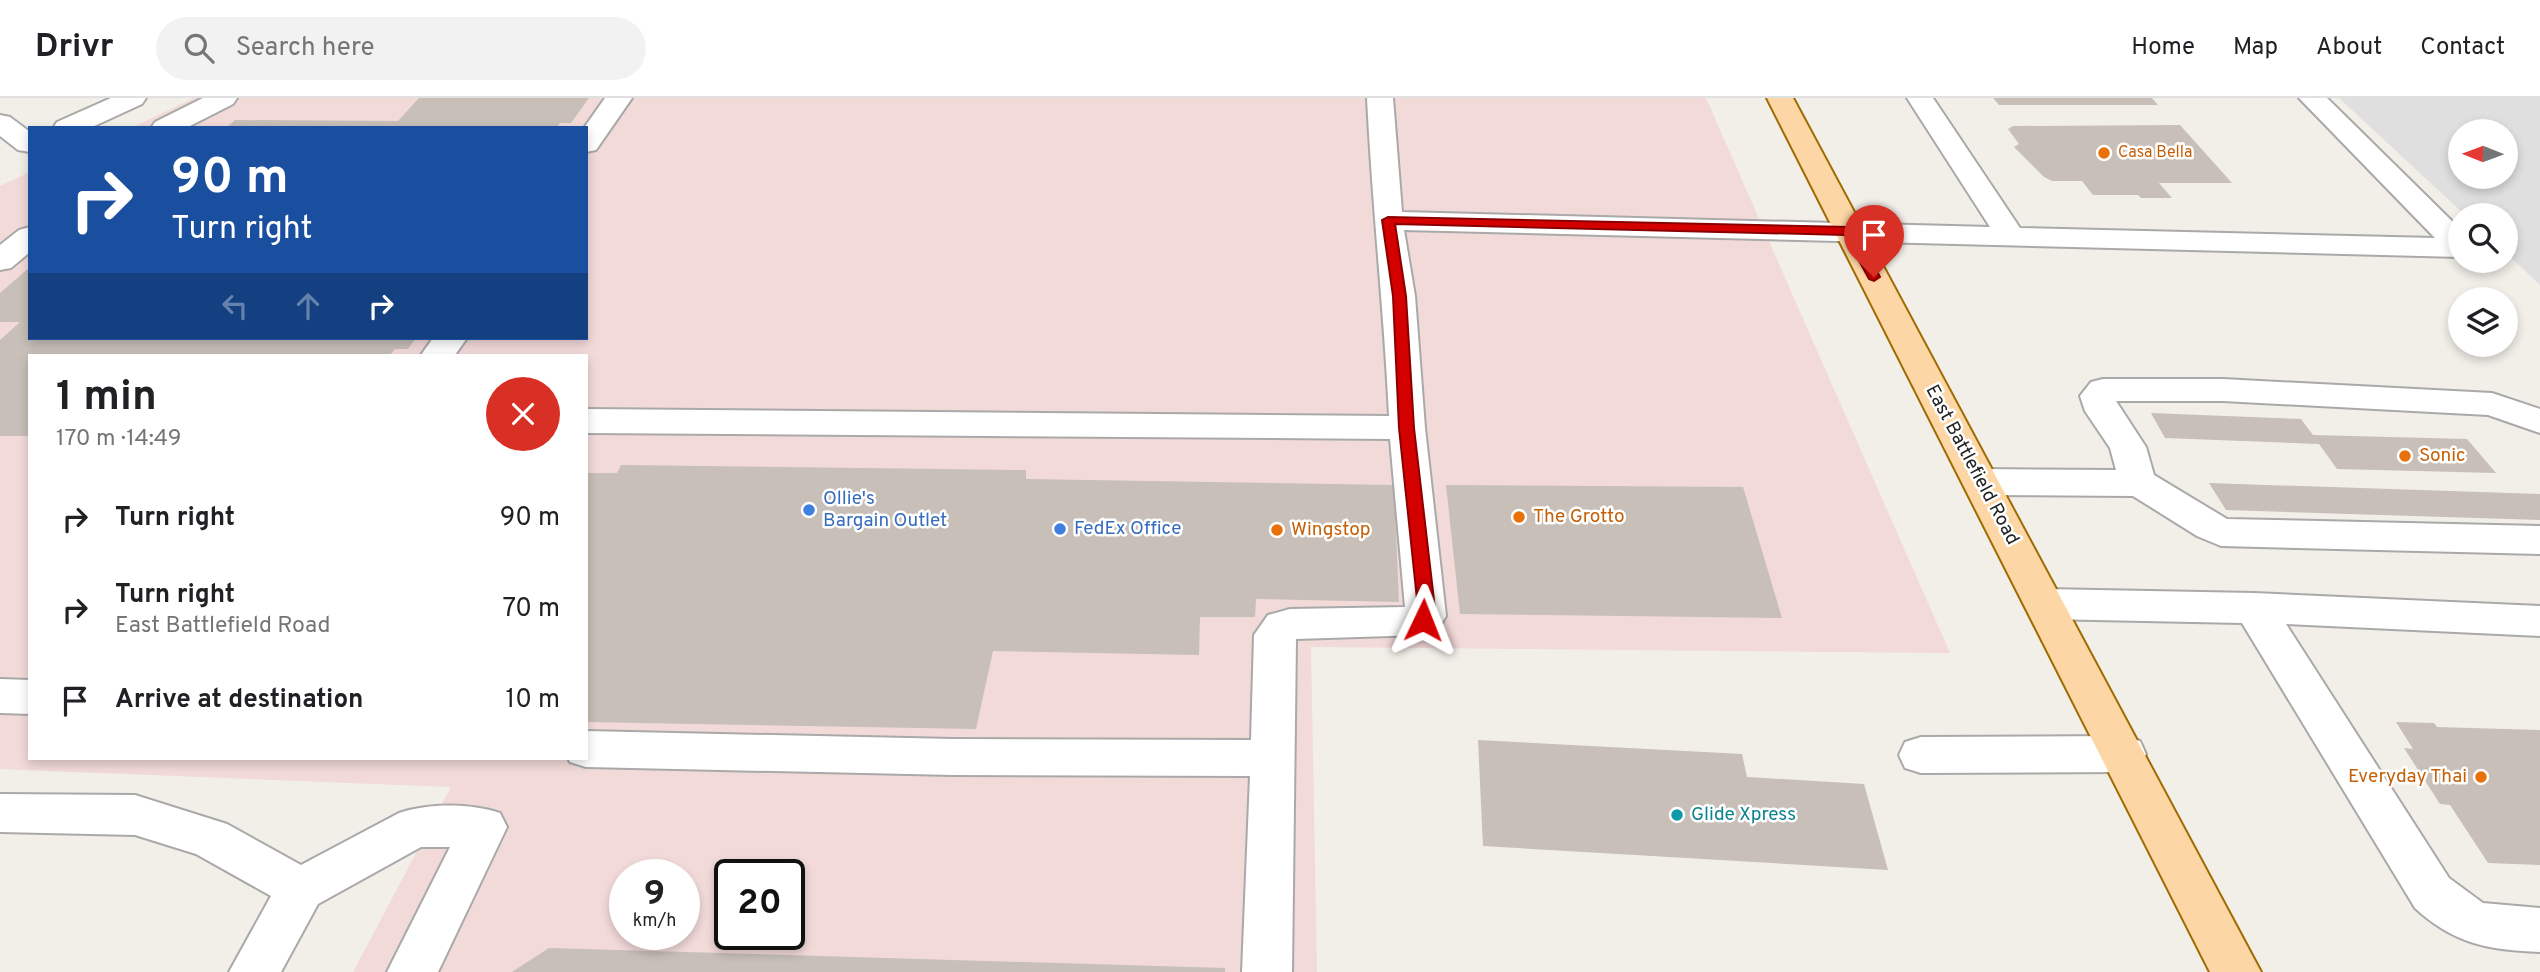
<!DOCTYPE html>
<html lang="en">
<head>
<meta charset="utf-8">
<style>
  body { margin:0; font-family:Overpass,sans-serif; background:#f2f2f2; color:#202124; height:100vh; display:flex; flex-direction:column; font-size:26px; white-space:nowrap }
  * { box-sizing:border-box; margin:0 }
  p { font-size:23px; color:#757577 }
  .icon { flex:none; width:38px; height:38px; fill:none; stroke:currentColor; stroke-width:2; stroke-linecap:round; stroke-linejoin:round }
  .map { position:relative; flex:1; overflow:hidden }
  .details { position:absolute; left:28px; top:256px; width:560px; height:406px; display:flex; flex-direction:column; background:#fff; border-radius:0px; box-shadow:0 4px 10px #0003 }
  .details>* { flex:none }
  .banner { position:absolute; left:28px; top:28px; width:560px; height:214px; border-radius:0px; box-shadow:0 4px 10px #0003; background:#1a4fa0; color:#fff; overflow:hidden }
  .needle { width:46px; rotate:271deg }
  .controls { position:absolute; left:2448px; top:21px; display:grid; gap:14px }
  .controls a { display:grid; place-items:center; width:70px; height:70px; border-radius:50%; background:#fff; box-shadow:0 4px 10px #0003; font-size:35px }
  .speed { position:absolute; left:609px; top:761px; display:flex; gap:14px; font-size:35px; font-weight:700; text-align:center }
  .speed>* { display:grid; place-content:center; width:91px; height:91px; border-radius:50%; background:#fff; box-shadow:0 4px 10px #0003; line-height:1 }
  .speed small { font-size:18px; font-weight:400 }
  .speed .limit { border:4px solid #111; border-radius:10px; background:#fff; color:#111 }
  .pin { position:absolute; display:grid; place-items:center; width:60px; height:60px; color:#fff; margin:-72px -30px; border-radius:50% 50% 50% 0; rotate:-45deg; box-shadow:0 0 7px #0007 }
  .pin .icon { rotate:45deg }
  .me { position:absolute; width:77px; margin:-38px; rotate:2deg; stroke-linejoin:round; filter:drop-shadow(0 0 5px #0008) }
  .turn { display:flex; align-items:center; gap:24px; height:147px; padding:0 28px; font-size:32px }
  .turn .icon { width:91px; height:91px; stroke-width:2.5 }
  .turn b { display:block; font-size:49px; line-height:60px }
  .lanes { display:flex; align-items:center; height:66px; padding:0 28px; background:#0003; justify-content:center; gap:35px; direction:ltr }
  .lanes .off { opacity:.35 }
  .round { display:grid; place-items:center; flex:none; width:74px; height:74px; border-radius:37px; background:#f2f2f2 }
  .summary { display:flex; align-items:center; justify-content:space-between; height:119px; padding:0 28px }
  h1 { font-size:42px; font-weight:700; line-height:52px }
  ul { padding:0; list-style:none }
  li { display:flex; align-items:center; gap:21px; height:91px; padding:0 28px }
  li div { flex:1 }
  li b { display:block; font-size:26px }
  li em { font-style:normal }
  header { display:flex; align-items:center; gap:42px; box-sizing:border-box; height:98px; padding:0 35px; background:#fff; border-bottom:2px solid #e0e0e0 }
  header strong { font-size:33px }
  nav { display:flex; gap:38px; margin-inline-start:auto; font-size:24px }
  .search { width:490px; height:63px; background:#f2f2f2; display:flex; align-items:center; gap:18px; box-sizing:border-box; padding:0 24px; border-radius:38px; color:#757577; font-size:26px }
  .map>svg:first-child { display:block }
</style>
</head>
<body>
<header>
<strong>Drivr</strong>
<div class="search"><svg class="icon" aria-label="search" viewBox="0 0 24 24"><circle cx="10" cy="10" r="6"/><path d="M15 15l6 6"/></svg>Search here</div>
<nav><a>Home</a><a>Map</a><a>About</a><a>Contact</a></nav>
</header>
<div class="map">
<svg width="2540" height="874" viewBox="0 0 2540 874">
  <rect width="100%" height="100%" fill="#f2efe9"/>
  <!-- residential -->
  <path fill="#e0dfdf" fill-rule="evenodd" d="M2339 0H2540V187L2506 155V117H2465ZM2460 33H2506V79H2460Z"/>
  <!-- commercial -->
  <path fill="#f2dad9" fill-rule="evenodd" d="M194 0H1706L1950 555 1311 549 1317 874H353L451 689 0 671V88L30 74V240H586V30H131ZM30 257H586V660H30ZM625 777H684V836H625ZM730 777H789V836H730Z"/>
  <!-- building -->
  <g fill="#c7bfb8">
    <path d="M419 0H589L571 25H560L556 30H226L235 22 398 23Z"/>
    <path d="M1993 0H2152L2158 7H1999Z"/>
    <path d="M2180 27 2232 85H2159L2172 100H2141L2138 97H2093L2082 83H2052L2044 79 2014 49 2019 46 2008 31 2013 28Z"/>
    <path d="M30 169V240H416L408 251H395L390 257H30V338H0V242L20 224H0V195Z"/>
    <path d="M2151 315 2301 321 2313 337 2467 341 2496 375 2337 371 2319 346 2165 340Z"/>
    <path d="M621 367 1026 372V381L1394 387 1399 504 1256 501 1255 519H1200L1199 557 993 553 976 631 586 624V375H617Z"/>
    <path d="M2209 385 2540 396V422L2226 412Z"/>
    <path d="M1446 387 1743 389 1782 520 1460 516Z"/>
    <path d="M2396 624 2434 625 2437 629 2540 632V767L2488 765 2450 707 2440 706 2404 650 2413 651Z"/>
    <path d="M1478 642 1742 656 1747 679 1864 686 1888 772 1483 748Z"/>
    <path d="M549 850 1225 870V874H512Z"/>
  </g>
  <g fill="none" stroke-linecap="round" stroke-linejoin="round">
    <defs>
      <g id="minor">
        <path d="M111 0H146L142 6 90 30H53L57 24Z"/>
        <path d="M203 0H237L233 6 186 30H151L155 24Z"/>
        <path d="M605 0H632L596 52 586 54V30H584Z"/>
        <path d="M1367 0H1393L1402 114 1990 129 1907 0H1933L2020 130 2435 140 2299 0H2327L2460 131V159L1404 132 1415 198 1425 330 1446 518 1437 533 1423 537 1296 541 1292 874H1242L1250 678 953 677 586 669 570 664 568 660H586V633L953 641 1251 642 1254 537 1268 517 1290 511 1405 509 1390 341 586 335V311L1389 318C1384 212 1372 106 1367 0Z"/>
        <path d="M0 17 10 19 30 34V54L18 52 0 38Z"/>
        <path d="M30 129V154L11 170 0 172V147L19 132Z"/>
        <path d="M433 240H467L455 257H421Z"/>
        <path d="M2103 281H2223L2492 295 2540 311V335L2488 317 2223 303H2116L2146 349 2154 377 2227 421 2540 428V456L2221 448 2197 438 2133 398 1981 397 1968 393 1962 384 1968 375 1981 371 2116 372 2110 350 2085 313 2080 298 2091 284Z"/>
        <path d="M2045 491 2254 495 2540 508V538L2286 526 2449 780 2483 805 2540 810V854C2489 852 2454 846 2415 810L2242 525 2045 521 2031 517 2025 506 2031 495Z"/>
        <path d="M0 581 30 582V616L0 615Z"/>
        <path d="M2124 638 2140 643 2146 656 2140 669 2124 674 1921 675 1905 670 1899 657 1905 644 1921 639Z"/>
        <path d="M0 696 135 697 227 726 301 767 399 715C428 705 471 705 500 715L507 729 438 874H387L450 749H421L318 806 281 874H229L271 798 196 756 135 737 0 734Z"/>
      </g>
      <path id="major" d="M1767 0H1793L2261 874H2210Z"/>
    </defs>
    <!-- minor casing -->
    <use href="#minor" stroke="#a9a9a9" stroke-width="4"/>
    <!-- major casing -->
    <use href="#major" stroke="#a06b00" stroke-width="4"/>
    <!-- minor -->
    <use href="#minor" fill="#fff" fill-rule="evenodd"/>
    <!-- major -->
    <use href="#major" fill="#fcd6a4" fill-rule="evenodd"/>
  </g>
  <!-- route -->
  <path fill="#d40000" stroke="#8a0000" stroke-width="2" d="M1388 119 1850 129 1856 133 1880 179 1874 183 1869 181 1845 137 1395 126 1406 198 1414 330 1435 511 1429 527 1423 529 1414 522 1418 511 1399 330 1393 198 1382 122Z"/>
  <!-- markers -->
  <g fill="#e8710a" stroke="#fff" stroke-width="2.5">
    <circle cx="2104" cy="55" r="7"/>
    <circle cx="2405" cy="358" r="7"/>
    <circle cx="1519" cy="419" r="7"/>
    <circle cx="1277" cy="432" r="7"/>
    <circle cx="2481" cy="679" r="7"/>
  </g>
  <g fill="#3f7fe0" stroke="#fff" stroke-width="2.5">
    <circle cx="809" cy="412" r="7"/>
    <circle cx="1060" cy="431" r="7"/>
  </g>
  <circle fill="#0f9aa8" stroke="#fff" stroke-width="2.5" cx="1677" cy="717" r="7"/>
  <g text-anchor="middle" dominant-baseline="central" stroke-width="5" stroke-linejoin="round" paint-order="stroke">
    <!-- far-food labels -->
    <g font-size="16" fill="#c56008" stroke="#fff" text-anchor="start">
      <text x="2118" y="55">Casa Bella</text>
    </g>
    <!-- food labels -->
    <g font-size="19" fill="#c56008" stroke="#fff" text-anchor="start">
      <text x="2419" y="358">Sonic</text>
      <text x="1533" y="419">The Grotto</text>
      <text x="1291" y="432">Wingstop</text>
      <text x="2467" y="679" text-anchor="end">Everyday Thai</text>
    </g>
    <!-- street labels -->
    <g font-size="19" fill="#222" stroke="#fff">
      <text transform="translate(1972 367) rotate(62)">East Battlefield Road</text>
    </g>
    <!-- shop labels -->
    <g font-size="19" fill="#366cbe" stroke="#fff" text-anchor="start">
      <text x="823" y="401">Ollie's<tspan x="823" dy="22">Bargain Outlet</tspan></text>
      <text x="1074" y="431">FedEx Office</text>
    </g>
    <!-- culture labels -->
    <g font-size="19" fill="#0d838f" stroke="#fff" text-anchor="start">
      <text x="1691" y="717">Glide Xpress</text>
    </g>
  </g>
</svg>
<div class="controls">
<a><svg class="needle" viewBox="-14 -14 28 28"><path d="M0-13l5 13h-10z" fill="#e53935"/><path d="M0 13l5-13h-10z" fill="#757577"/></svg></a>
<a><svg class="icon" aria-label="search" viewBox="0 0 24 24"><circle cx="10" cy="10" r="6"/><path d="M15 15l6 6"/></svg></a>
<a><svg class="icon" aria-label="layers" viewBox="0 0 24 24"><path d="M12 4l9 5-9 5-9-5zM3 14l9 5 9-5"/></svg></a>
</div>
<div class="speed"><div>9<small>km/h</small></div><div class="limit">20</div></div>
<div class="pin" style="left:1874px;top:179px;background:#d93025"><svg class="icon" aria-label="arrive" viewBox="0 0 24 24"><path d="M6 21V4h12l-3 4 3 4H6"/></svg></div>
<svg class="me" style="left:1423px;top:522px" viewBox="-20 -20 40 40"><path d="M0-17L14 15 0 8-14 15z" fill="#d40000" stroke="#fff" stroke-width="4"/></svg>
<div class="banner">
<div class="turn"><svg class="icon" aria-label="right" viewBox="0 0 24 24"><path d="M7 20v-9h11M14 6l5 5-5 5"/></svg><div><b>90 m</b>Turn right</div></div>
<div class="lanes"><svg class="icon off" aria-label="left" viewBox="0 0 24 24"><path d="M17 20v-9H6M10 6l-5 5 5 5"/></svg><svg class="icon off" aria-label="ahead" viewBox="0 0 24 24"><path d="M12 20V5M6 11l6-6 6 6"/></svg><svg class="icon" aria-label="right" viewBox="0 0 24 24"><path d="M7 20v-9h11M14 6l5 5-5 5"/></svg></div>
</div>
<section class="details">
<div class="summary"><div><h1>1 min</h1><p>170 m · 14:49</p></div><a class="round" style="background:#d93025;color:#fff"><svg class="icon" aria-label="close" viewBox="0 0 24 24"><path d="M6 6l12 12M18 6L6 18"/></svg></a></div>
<ul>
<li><svg class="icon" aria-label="right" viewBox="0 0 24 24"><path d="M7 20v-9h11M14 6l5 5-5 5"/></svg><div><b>Turn right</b></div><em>90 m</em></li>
<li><svg class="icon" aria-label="right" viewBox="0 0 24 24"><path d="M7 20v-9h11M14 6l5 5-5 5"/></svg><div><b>Turn right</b><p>East Battlefield Road</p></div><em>70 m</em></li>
<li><svg class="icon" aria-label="arrive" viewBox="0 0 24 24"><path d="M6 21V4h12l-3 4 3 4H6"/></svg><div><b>Arrive at destination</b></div><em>10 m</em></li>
</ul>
</section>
</div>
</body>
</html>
